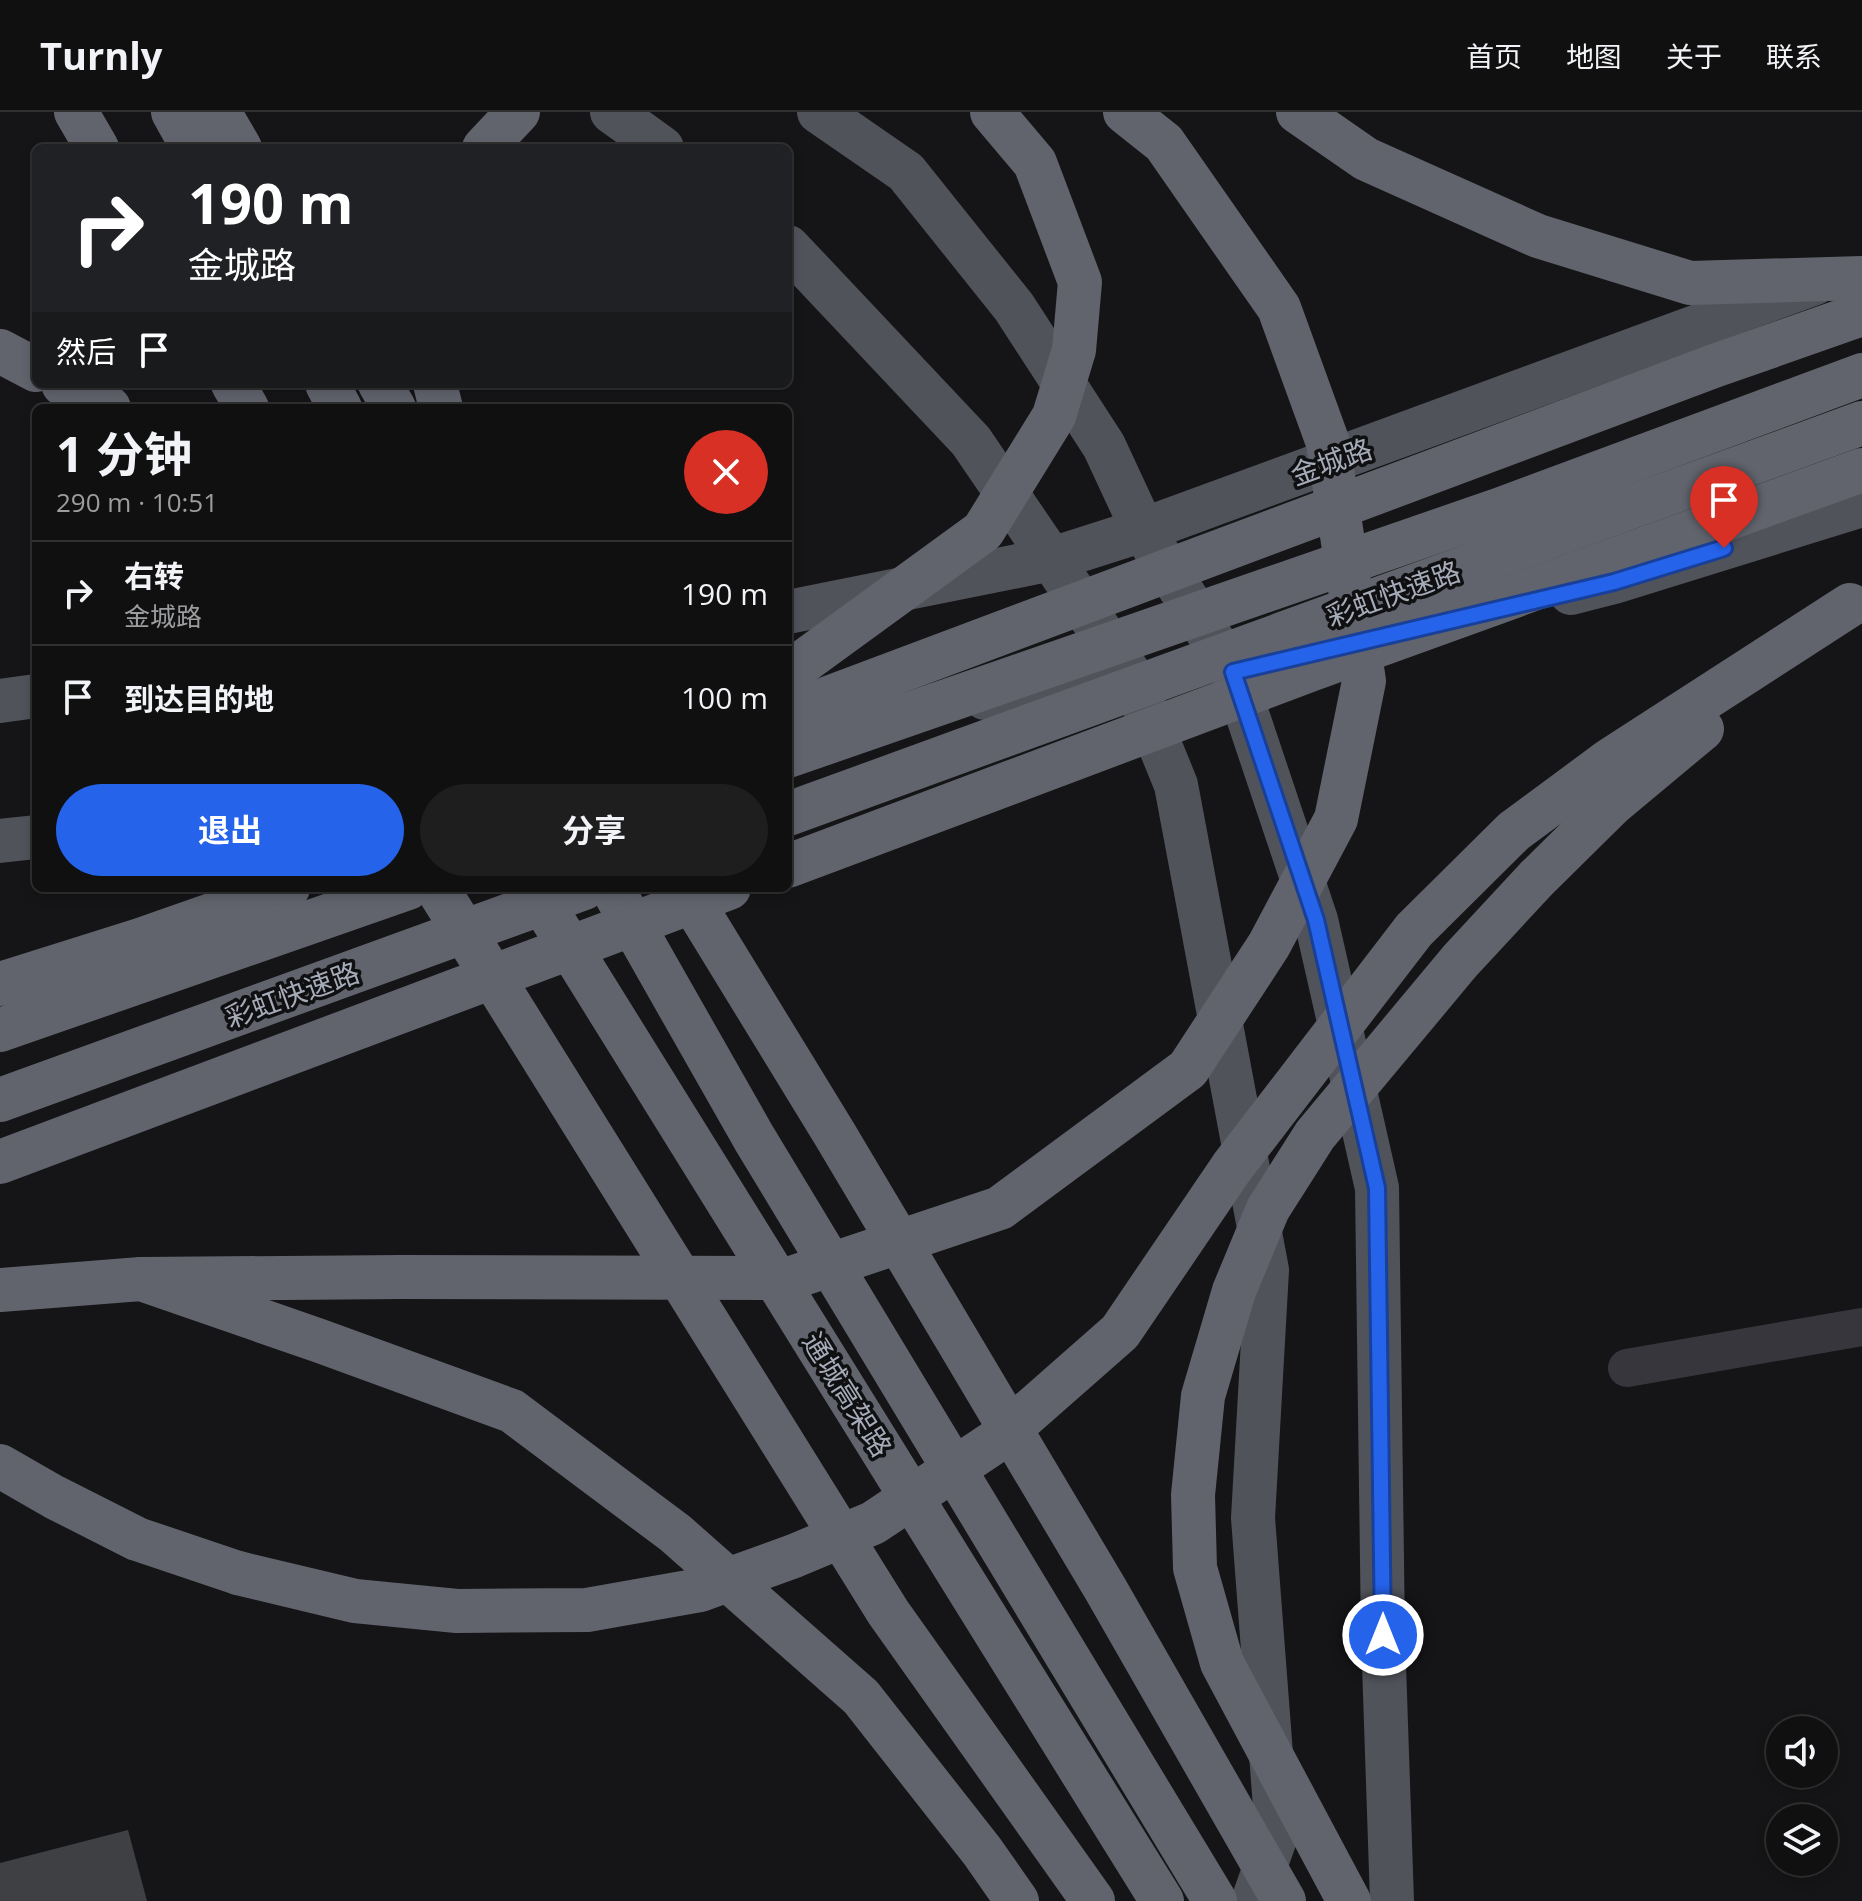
<!DOCTYPE html>
<html lang="zh">
<head>
<meta charset="utf-8">
<style>
  body { margin:0; font-family:"Open Sans","Noto Sans SC",sans-serif; background:#1e1e1f; color:#f1f3f6; height:100vh; display:flex; flex-direction:column; font-size:30px; white-space:nowrap }
  * { box-sizing:border-box; margin:0 }
  p { font-size:26px; color:#9c9d9f }
  .icon { flex:none; width:44px; height:44px; fill:none; stroke:currentColor; stroke-width:2; stroke-linecap:round; stroke-linejoin:round }
  .map { position:relative; flex:1; overflow:hidden }
  .panel { position:absolute; left:32px; top:292px; width:760px; height:488px; display:flex; flex-direction:column; background:#101011; border-radius:12px; box-shadow:0 4px 12px #0003,0 0 0 2px #303031 }
  .panel>* { flex:none }
  .guide { position:absolute; left:32px; top:32px; width:760px; height:244px; border-radius:12px; box-shadow:0 4px 12px #0003,0 0 0 2px #303031; background:#202124; color:#fff; overflow:hidden }
  .controls { position:absolute; left:1766px; top:1604px; display:grid; gap:16px }
  .controls a { display:grid; place-items:center; width:72px; height:72px; border-radius:50%; background:#101011; box-shadow:0 4px 12px #0003,0 0 0 2px #303031; font-size:40px }
  .pin { position:absolute; display:grid; place-items:center; width:68px; height:68px; color:#fff; margin:-82px -34px; border-radius:50% 50% 50% 0; rotate:-45deg; box-shadow:0 0 8px #0007 }
  .pin .icon { rotate:45deg }
  .me { position:absolute; width:88px; margin:-44px; rotate:0deg; stroke-linejoin:round; filter:drop-shadow(0 0 6px #0008) }
  .turn { display:flex; align-items:center; gap:28px; height:168px; padding:0 24px; font-size:36px }
  .turn .icon { width:104px; height:104px; stroke-width:2.5 }
  .turn b { display:block; font-size:56px; line-height:68px }
  .then { display:flex; align-items:center; height:76px; padding:0 24px; background:#0003; gap:16px; font-size:30px }
  .round { display:grid; place-items:center; flex:none; width:84px; height:84px; border-radius:42px; background:#1e1e1f }
  .head { display:flex; align-items:center; justify-content:space-between; height:136px; padding:0 24px }
  h1 { font-size:48px; font-weight:700; line-height:60px }
  .primary-button { display:flex; gap:16px; margin-top:auto; padding:16px 24px }
  .primary-button a { flex:1; height:92px; border-radius:48px; background:#2563eb; color:#fff; font-size:32px; font-weight:700; line-height:92px; text-align:center }
  .primary-button a+a { background:#1e1e1f; color:#f1f3f6 }
  ul { padding:0; list-style:none }
  li { display:flex; align-items:center; gap:24px; height:104px; padding:0 24px; border-top:2px solid #303031 }
  li div { flex:1 }
  li b { display:block; font-size:30px }
  li em { font-style:normal }
  header { display:flex; align-items:center; gap:48px; box-sizing:border-box; height:112px; padding:0 40px; background:#101011; border-bottom:2px solid #303031 }
  header strong { font-size:38px }
  nav { display:flex; gap:44px; margin-inline-start:auto; font-size:28px }
  .map>svg:first-child { display:block }
</style>
</head>
<body>
<header>
<strong>Turnly</strong>
<nav><a>首页</a><a>地图</a><a>关于</a><a>联系</a></nav>
</header>
<div class="map">
<svg width="1862" height="1789" viewBox="0 0 1862 1789">
  <rect width="100%" height="100%" fill="#151517"/>
  <!-- building -->
  <path fill="#3f4044" d="M128 1718 147 1789H0V1751Z"/>
  <g fill="none" stroke-linecap="round" stroke-linejoin="round">
    <!-- minor -->
    <path stroke="#36363c" stroke-width="38" d="M1627 1256 1862 1215"/>
    <!-- major -->
    <g stroke="#51535b" stroke-width="44">
      <path d="M612 0 662 36"/>
      <path d="M819 0 906 60 1014 195 1104 334 1143 418 1233 560 1316 808 1377 1076 1383 1523 1392 1789"/>
      <path d="M788 135 971 329 1133 567 1176 673 1267 1158 1253 1406 1277 1721 1253 1789"/>
      <path d="M1571 481 1614 470 1862 393"/>
      <path d="M788 500 1052 447 1143 418 1815 171"/>
      <path d="M985 586 1131 567"/>
      <path d="M0 589 36 584"/>
      <path d="M0 729 36 725"/>
    </g>
    <!-- highway -->
    <g stroke="#61646d" stroke-width="44">
      <path d="M76 0 97 36"/>
      <path d="M173 0 193 36"/>
      <path d="M219 0 240 36"/>
      <path d="M484 36 518 0"/>
      <path d="M0 239 36 258"/>
      <path d="M63 272 109 296"/>
      <path d="M233 272 247 296"/>
      <path d="M327 272 340 296"/>
      <path d="M380 272 394 296"/>
      <path d="M435 272 441 296"/>
      <path d="M437 776 888 1500 1093 1789"/>
      <path d="M533 776 1162 1789"/>
      <path d="M612 776 754 1026 1215 1789"/>
      <path d="M0 872 140 828 288 776"/>
      <path d="M0 918 408 776"/>
      <path d="M0 1178 141 1167 320 1229 512 1299 675 1421 861 1585 982 1739 1017 1789"/>
      <path d="M0 1354 54 1385 137 1427 238 1461"/>
    </g>
    <!-- highway-bridge -->
    <g stroke="#61646d" stroke-width="44">
      <path d="M1298 0 1366 47 1538 124 1690 171 1862 166"/>
      <path d="M788 561 983 419 1054 304 1074 238 1080 170 1035 51 992 0"/>
      <path d="M788 601 1714 254 1862 202"/>
      <path d="M788 644 1501 397 1862 263"/>
      <path d="M788 702 1862 311"/>
      <path d="M788 754 1310 558 1862 358"/>
      <path d="M684 776 834 1021 1106 1478 1284 1789"/>
      <path d="M0 988 584 776"/>
      <path d="M0 1050 729 776"/>
      <path d="M141 1167 401 1165 791 1166 1000 1096 1188 957 1269 833 1336 707 1364 569 1328 331 1279 196 1164 31 1125 0"/>
      <path d="M238 1461 355 1489 457 1499 587 1498 700 1478 794 1444 873 1411 996 1329 1120 1220 1232 1055 1414 818 1514 719 1610 648 1850 493"/>
      <path d="M1349 1789 1222 1551 1195 1456 1193 1383 1203 1284 1234 1179 1268 1097 1315 1023 1460 849 1537 766 1612 692 1702 617"/>
    </g>
  </g>
  <g fill="none" stroke-linecap="round" stroke-linejoin="round">
    <defs>
      <path id="route" d="M1383 1523 1377 1076 1316 808 1233 560 1614 470 1724 436"/>
    </defs>
    <!-- route casing -->
    <use href="#route" stroke="#184099" stroke-width="20"/>
    <!-- route -->
    <use href="#route" stroke="#2563eb" stroke-width="14"/>
  </g>
  <g text-anchor="middle" dominant-baseline="central" stroke-width="7" stroke-linejoin="round" paint-order="stroke">
    <!-- street labels -->
    <g font-size="28" fill="#a6abb8" stroke="#101012">
      <text transform="translate(1331 349) rotate(-20)">金城路</text>
      <text transform="translate(1393 481) rotate(-20)">彩虹快速路</text>
      <text transform="translate(292 882) rotate(-20)">彩虹快速路</text>
      <text transform="translate(848 1282) rotate(58)">通城高架路</text>
    </g>
  </g>
</svg>
<div class="controls">
<a><svg class="icon" aria-label="sound" viewBox="0 0 24 24"><path d="M4 9h4l5-4v14l-5-4H4zM17 9q2 3 0 6"/></svg></a>
<a><svg class="icon" aria-label="layers" viewBox="0 0 24 24"><path d="M12 4l9 5-9 5-9-5zM3 14l9 5 9-5"/></svg></a>
</div>
<div class="pin" style="left:1724px;top:436px;background:#d93025"><svg class="icon" aria-label="arrive" viewBox="0 0 24 24"><path d="M6 21V4h12l-3 4 3 4H6"/></svg></div>
<svg class="me" style="left:1383px;top:1523px" viewBox="-20 -20 40 40"><circle r="17" fill="#2563eb" stroke="#fff" stroke-width="3"/><path d="M0-11L8 9 0 5-8 9z" fill="#fff"/></svg>
<div class="guide">
<div class="turn"><svg class="icon" aria-label="right" viewBox="0 0 24 24"><path d="M7 20v-9h11M14 6l5 5-5 5"/></svg><div><b>190 m</b>金城路</div></div>
<div class="then">然后<svg class="icon" aria-label="arrive" viewBox="0 0 24 24"><path d="M6 21V4h12l-3 4 3 4H6"/></svg></div>
</div>
<section class="panel">
<div class="head"><div><h1>1 分钟</h1><p>290 m · 10:51</p></div><a class="round" style="background:#d93025;color:#fff"><svg class="icon" aria-label="close" viewBox="0 0 24 24"><path d="M6 6l12 12M18 6L6 18"/></svg></a></div>
<ul>
<li><svg class="icon" aria-label="right" viewBox="0 0 24 24"><path d="M7 20v-9h11M14 6l5 5-5 5"/></svg><div><b>右转</b><p>金城路</p></div><em>190 m</em></li>
<li><svg class="icon" aria-label="arrive" viewBox="0 0 24 24"><path d="M6 21V4h12l-3 4 3 4H6"/></svg><div><b>到达目的地</b></div><em>100 m</em></li>
</ul>
<div class="primary-button"><a>退出</a><a>分享</a></div>
</section>
</div>
</body>
</html>
